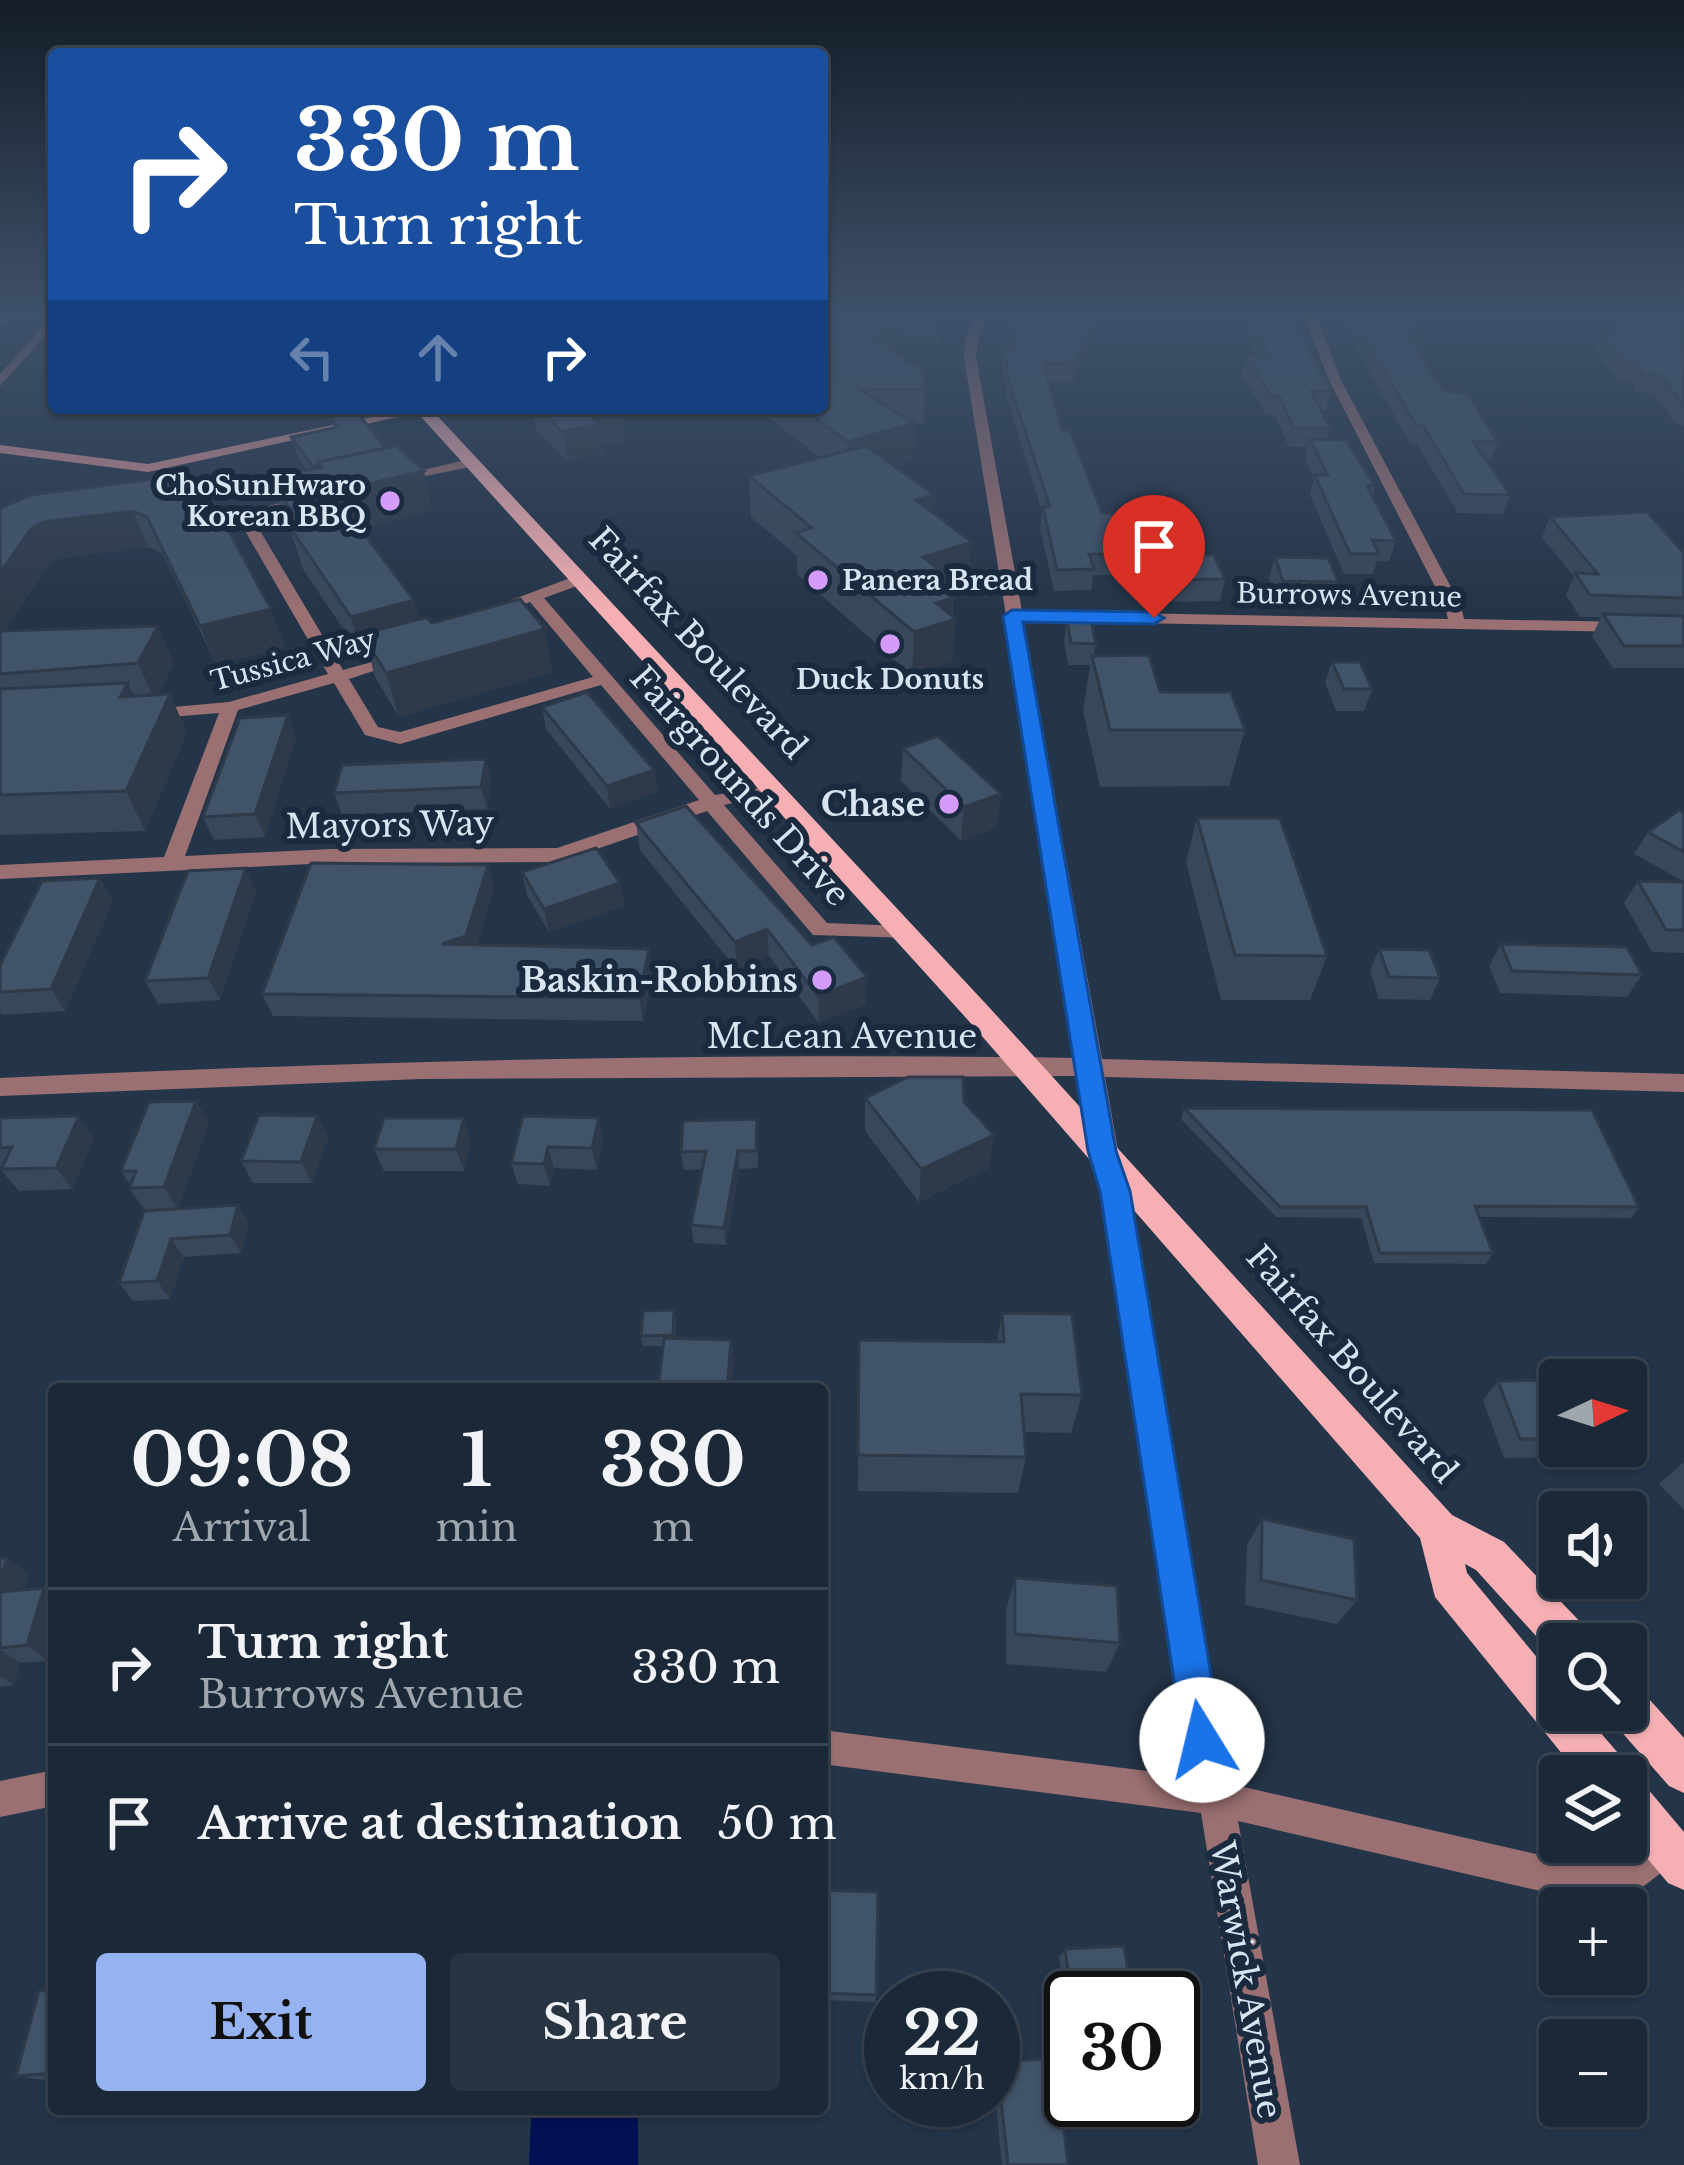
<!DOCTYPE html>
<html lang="en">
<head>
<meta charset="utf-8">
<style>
  body { margin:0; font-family:"Libre Baskerville",serif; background:#283442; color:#f1f3f6; height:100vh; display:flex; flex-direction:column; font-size:45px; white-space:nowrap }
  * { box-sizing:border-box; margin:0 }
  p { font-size:39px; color:#a0a6ad }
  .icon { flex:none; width:66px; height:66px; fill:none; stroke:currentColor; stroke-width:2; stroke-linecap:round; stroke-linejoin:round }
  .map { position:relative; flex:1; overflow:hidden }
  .panel { position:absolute; left:48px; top:1383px; width:780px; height:732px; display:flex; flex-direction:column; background:#1b2837; border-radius:12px; box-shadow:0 3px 9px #0004,0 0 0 3px #394452 }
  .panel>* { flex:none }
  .top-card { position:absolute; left:48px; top:48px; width:780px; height:366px; border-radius:12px; box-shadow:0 3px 9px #0004,0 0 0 3px #394452; background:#1a4fa0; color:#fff; overflow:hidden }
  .needle { width:78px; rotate:86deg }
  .tools { position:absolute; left:1539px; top:1359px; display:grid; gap:24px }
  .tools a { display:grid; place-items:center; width:108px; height:108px; border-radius:12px; background:#1b2837; box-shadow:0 3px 9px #0004,0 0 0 3px #394452; font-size:60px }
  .speed { position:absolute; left:864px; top:1971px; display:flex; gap:24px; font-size:60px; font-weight:700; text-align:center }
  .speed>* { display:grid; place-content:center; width:156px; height:156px; border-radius:50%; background:#1b2837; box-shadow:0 3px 9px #0004,0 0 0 3px #394452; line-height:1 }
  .speed small { font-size:30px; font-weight:400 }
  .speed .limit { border:6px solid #111; border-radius:18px; background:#fff; color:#111 }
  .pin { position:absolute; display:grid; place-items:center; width:102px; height:102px; color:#fff; margin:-123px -51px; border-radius:50% 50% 50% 0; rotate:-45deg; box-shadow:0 0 12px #0007 }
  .pin .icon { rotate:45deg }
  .me { position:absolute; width:132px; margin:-66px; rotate:351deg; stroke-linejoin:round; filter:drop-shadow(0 0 9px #0008) }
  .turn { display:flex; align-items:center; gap:42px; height:252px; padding:0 48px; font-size:54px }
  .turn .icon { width:156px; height:156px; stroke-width:2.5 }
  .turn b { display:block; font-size:84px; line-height:102px }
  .lanes { display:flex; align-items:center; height:114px; padding:0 48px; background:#0003; justify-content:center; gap:60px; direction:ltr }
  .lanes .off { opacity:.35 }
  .eta { display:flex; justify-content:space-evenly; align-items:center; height:204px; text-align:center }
  .eta b { font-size:72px; font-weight:700; line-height:84px }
  .cta { display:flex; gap:24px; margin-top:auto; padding:24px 48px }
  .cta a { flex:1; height:138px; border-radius:12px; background:#95b2f1; color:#111; font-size:48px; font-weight:700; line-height:138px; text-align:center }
  .cta a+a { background:#283442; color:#f1f3f6 }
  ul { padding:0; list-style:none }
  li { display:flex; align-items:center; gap:36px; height:156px; padding:0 48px; border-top:3px solid #394452 }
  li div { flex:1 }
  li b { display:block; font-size:45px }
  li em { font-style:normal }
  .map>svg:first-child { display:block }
</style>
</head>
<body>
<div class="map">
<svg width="1684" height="2165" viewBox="0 0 1684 2165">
  <rect width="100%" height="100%" fill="#243549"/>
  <!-- water -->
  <path fill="#011153" d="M594 2109H638V2165H529L531 2118Z"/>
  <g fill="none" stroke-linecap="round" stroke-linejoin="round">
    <!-- street -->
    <g fill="#9b7072" fill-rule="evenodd">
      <path d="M983 310H995L979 332 976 357 1022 611 1448 619 1445 606 1329 380 1302 310H1314L1341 380 1461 606 1464 619 1684 623V633L1023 621 1102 1059 1684 1074V1092L1105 1077 1231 1784 1575 1863 1624 1856 1666 1828 1679 1833 1684 1846 1679 1859 1644 1886 1575 1899 1238 1821 1300 2165H1258L1201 1813 822 1764V1730L1195 1777 1081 1076 421 1079 0 1096V1078C359 1061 719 1052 1078 1058L964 357 967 332Z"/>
      <path d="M0 315 14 318 16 320 0 323Z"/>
      <path d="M54 315V326L0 386V374Z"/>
      <path d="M470 459 475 460V466L396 482 389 478Z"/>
      <path d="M305 494 317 497 253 519 343 670 404 653 413 658 349 679 378 727 400 732 593 677 530 602 490 616 482 611 573 577H585V583L544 598 715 795 779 785V793L724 805 827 923 904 926 915 933 912 938 813 935 707 811 559 862 331 863 0 879V865L164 857 219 713 146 719 137 714 140 710 229 702 328 674 237 517ZM334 683 365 735 400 744 601 685 699 800 557 848 331 849 185 856 238 710Z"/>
      <path d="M54 1770V1806L0 1817V1781Z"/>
    </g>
    <!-- secondary -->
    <path fill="#d49194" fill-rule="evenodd" d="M414 408 430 410 148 472 0 453V445L148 464Z"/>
    <!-- primary -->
    <g fill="#f6b0b4" fill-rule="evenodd">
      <path d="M413 408H430L987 1005 1452 1515 1504 1542 1587 1629 1593 1644H1560L1557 1659 1476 1570 1465 1564 1467 1573 1560 1685V1710H1581L1624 1760 1629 1777 1642 1782 1684 1832V1890L1668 1883 1626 1833V1776H1580L1435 1597 1420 1538 967 1019Z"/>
      <path d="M1626 1684 1641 1690 1684 1738V1793L1669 1786 1611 1720 1607 1710H1626Z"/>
    </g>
  </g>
  <!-- wall -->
  <g fill="#38475a">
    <path d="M822 310H970L941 323 940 344H895V352L925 389 924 424H914L913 459 893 465 935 495 934 514 972 542 969 583 944 591 953 598V661L912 675 797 574V556L751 517 749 476 821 458 766 416 765 410 763 408H822Z"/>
    <path d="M1100 310 1098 325 1073 382 1049 383 1062 430 1102 513 1128 554 1125 575H1093L1091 590 1054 591 1040 528 1042 512 1007 398 1002 367 1004 348 1010 349 1006 335 1008 317Z"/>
    <path d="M1341 310H1411L1423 333 1417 350 1444 391 1498 442 1491 460H1486L1510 495 1503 514 1458 513 1417 444 1410 443 1350 337Z"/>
    <path d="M1602 310H1665L1684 332V426L1677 425 1653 393 1636 392 1631 381H1618L1595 348 1602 331H1621Z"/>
    <path d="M1251 316 1331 391 1326 410H1321L1330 428 1327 440 1375 486 1372 495 1396 541 1389 561H1377L1373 574H1344L1310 495 1314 478 1305 459 1308 447H1289L1275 415H1266L1242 373 1246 355H1256L1247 334Z"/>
    <path d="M316 408H347L348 412 433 511 361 529 419 619 553 672 399 717 375 677 370 658 364 660 303 569 291 532 283 519 270 479 307 471 298 457 291 437 334 428 332 421 326 422Z"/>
    <path d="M527 408H619L621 410 625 440 602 445 603 453 568 462 536 430 533 413Z"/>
    <path d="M206 489 285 647 216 664 162 553 148 547 61 558 48 565 5 631 174 663 158 695 170 694 187 733 145 831 0 835V508Z"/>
    <path d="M1550 517 1684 553V668H1613L1592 636 1601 617H1580L1566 595 1574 577 1542 537Z"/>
    <path d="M1153 555 1225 579 1220 601 1159 602 1149 577Z"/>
    <path d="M1275 557 1338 582 1331 604 1278 602 1269 578Z"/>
    <path d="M1067 620 1096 644 1094 655 1160 692 1245 730 1229 786 1100 787 1083 711 1090 665H1068L1064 642Z"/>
    <path d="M1332 662 1372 689 1364 711H1336L1325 683Z"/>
    <path d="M542 707 654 770 657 792 610 809 546 729Z"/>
    <path d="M296 737 265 837 214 840 203 817Z"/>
    <path d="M903 748 997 827 961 841 901 781Z"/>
    <path d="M486 759 491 781 487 809 342 815 334 793Z"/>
    <path d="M1684 813V953L1652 952 1624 903 1638 881H1683L1634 854 1648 832Z"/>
    <path d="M1197 818 1327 956 1310 1000H1221L1186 862Z"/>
    <path d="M636 823 866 1004 819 1023 769 956 737 970 640 850Z"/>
    <path d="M488 865 494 888 477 945 652 971 643 1021 273 1016 262 994Z"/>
    <path d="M522 872 620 883 624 906 549 932 527 895Z"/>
    <path d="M256 891 220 1000 158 1004 145 981Z"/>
    <path d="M113 901 65 1011 2 1015 0 1012V965Z"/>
    <path d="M1501 944 1642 975 1627 997 1500 993 1489 966Z"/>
    <path d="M1379 949 1440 978 1430 1000 1379 999 1370 971Z"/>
    <path d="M865 1098 964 1102 994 1135 989 1168 919 1202 865 1131Z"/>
    <path d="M196 1101 209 1123 178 1209H144L129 1188 130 1185 121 1171Z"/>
    <path d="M1184 1108 1639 1207 1631 1218 1479 1217 1493 1253 1486 1264 1374 1263 1361 1218 1276 1217 1181 1119Z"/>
    <path d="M79 1116 94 1138 72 1189 19 1191 0 1169V1118Z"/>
    <path d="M317 1116 328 1138 312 1183H253L241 1161Z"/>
    <path d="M599 1118 603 1140 597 1170 554 1168 550 1186 518 1184 511 1163Z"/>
    <path d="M757 1119 758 1168 739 1169 726 1245 694 1243 691 1225 702 1169 684 1170 681 1152Z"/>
    <path d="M471 1140 464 1171H384L374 1149Z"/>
    <path d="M238 1205 249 1224 241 1253 184 1257 170 1299 133 1301 119 1283 144 1211Z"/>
    <path d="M674 1310 676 1320 675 1339 731 1340 734 1360 731 1389H658L663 1346H643L641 1336Z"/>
    <path d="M1002 1313 1082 1395 1071 1433 1024 1432 1026 1457 1018 1493 858 1491 859 1340 997 1342Z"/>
    <path d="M1560 1380V1446H1605L1593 1457 1504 1458 1483 1400 1498 1381Z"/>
    <path d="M1684 1462V1510L1659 1484Z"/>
    <path d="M1262 1519 1357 1600 1337 1624 1245 1605 1247 1545Z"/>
    <path d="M0 1558H7L29 1574 24 1590 49 1661 20 1663 14 1685 0 1687Z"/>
    <path d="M1015 1578 1120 1643 1106 1672 1006 1664V1610Z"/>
    <path d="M822 1890 876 1995 875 2002 822 2000Z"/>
    <path d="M1065 1949 1071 1998V2057L1059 1957Z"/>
    <path d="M54 1990V2079L42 2080 16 2076Z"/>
    <path d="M997 2062 1068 2165H1002L993 2075V2066Z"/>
    <path d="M305 2109H378L377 2114H322Z"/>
  </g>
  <!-- shaded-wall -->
  <g fill="#2e3a4a">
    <path d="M940 310H970L941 323Z"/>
    <path d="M1100 310 1098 325 1073 382 1076 363Z"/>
    <path d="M896 331 895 365 870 336Z"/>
    <path d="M322 408H347L349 417 330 416 332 421 326 422Z"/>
    <path d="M621 410 625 440 602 445 603 453 568 462 563 432 592 417Z"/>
    <path d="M914 423 913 459 847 478 848 442Z"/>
    <path d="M424 471 433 511 345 533 333 492Z"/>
    <path d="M935 495 932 536 916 500Z"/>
    <path d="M133 511 148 547 61 558 48 565 0 639V573L31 529 44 522Z"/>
    <path d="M972 542 969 583 943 591 953 598 952 620 956 619 953 661 912 675 914 632 923 557Z"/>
    <path d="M414 600 426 642 362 634 370 658 364 660 351 617Z"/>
    <path d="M271 609 285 647 216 664 200 626Z"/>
    <path d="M158 626 174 663 155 701 138 663Z"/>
    <path d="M545 629 553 672 399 717 386 673Z"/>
    <path d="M128 683 145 721 120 697Z"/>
    <path d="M170 694 187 733 145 831 126 791Z"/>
    <path d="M288 715 296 737 265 837 255 814Z"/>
    <path d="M486 759 491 781 487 809 481 787Z"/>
    <path d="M654 770 657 792 610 809 607 786Z"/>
    <path d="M1001 794 997 827 961 841 964 807Z"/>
    <path d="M488 865 494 888 473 958 442 944Z"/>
    <path d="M246 868 256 891 220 1000 208 978Z"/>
    <path d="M100 878 113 901 65 1011 51 989Z"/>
    <path d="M620 883 624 906 549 932 544 909Z"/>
    <path d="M767 929 769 956 737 970 735 942Z"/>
    <path d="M649 949 652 971 643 1021 639 998Z"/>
    <path d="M867 977 866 1004 819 1023 818 996Z"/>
    <path d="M196 1101 209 1123 178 1209 164 1187Z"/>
    <path d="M79 1116 94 1138 72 1189 56 1168Z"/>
    <path d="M317 1116 328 1138 312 1183 301 1162Z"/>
    <path d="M464 1118 471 1140 464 1171 456 1149Z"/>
    <path d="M599 1118 603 1140 597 1170 592 1148Z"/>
    <path d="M994 1135 989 1168 919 1202 921 1169Z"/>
    <path d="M548 1147 554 1168 550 1186 544 1164Z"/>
    <path d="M738 1151 739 1169 726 1245 724 1228Z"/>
    <path d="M238 1205 249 1224 241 1253 230 1235Z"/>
    <path d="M171 1239 184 1257 170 1299 157 1281Z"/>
    <path d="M731 1340 734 1360 731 1389H727Z"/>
    <path d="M7 1558 29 1574 18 1609 0 1595V1581Z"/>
    <path d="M44 1588 54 1595V1643L49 1661 27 1645Z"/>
    <path d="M0 1650 20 1663 14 1685 0 1676Z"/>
    <path d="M362 2109H378L377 2114 362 2111Z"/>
  </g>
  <!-- building -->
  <g fill="#415369" stroke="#2e3a4a" stroke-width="3">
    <path d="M822 310H942H863L896 331 870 336 923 370 925 389 860 390 914 423 848 442 801 408H822Z"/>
    <path d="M1014 310H1099L1076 363 1044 364 1062 430H1070L1102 513H1115L1128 554H1089L1094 569 1057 570 1043 507H1050L1008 379 1004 348 1016 349 1008 317Z"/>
    <path d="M1351 310H1411L1423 333H1409L1412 343 1444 391 1467 393 1498 442 1473 441 1510 495 1464 494 1423 425H1416L1355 320Z"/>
    <path d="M1623 310H1665L1684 332V406L1661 376 1643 375 1638 364 1626 363 1602 331H1643Z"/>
    <path d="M1251 316 1291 319 1331 391H1311L1330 428H1294L1279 396H1271L1246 355H1268Z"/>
    <path d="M538 408H619L621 410 592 417 599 424 563 432Z"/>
    <path d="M355 410 386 448 318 462 320 465 313 467 291 437 338 427 330 416Z"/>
    <path d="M1310 439 1346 440 1375 486H1367L1396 541 1372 540 1379 554H1350L1315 475H1328Z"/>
    <path d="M396 446 424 471 333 492 414 600 351 617 290 527 301 525 270 479 322 467 318 462Z"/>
    <path d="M866 446 935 495 916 500 972 542 923 557 944 573 928 578 953 598 936 603 956 619 914 632 796 533 812 528 749 476Z"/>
    <path d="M154 479 206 489 271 609 200 626 147 517 133 511 44 522 31 529 0 573V508L31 495Z"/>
    <path d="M1647 512 1684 553V598L1590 595 1575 573 1598 574 1550 517Z"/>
    <path d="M1153 555H1214L1225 579 1163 580Z"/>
    <path d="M1275 557 1328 558 1338 582 1283 581Z"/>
    <path d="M520 599 545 629 386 673 362 634 427 617 432 623Z"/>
    <path d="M1603 614 1684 616V646H1624Z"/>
    <path d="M1067 620H1091L1096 644 1071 643Z"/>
    <path d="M158 626 138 663 0 674V631Z"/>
    <path d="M1149 655 1160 692H1231L1245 730H1110L1092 656Z"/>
    <path d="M1332 662H1360L1372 689H1344Z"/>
    <path d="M128 683 120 697 170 694 126 791 0 795V689Z"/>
    <path d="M587 692 654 770 607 786 542 707Z"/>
    <path d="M288 715 255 814 203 817 240 718Z"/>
    <path d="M938 736 1001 794 964 807 903 748Z"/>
    <path d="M486 759 481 787 334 793 342 765Z"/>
    <path d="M686 806 812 945 834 937 867 977 818 996 767 929 735 942 636 823Z"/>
    <path d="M1679 810 1684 813V852L1648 832Z"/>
    <path d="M1197 818H1280L1327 956 1235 955Z"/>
    <path d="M596 848 620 883 544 909 522 872Z"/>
    <path d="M311 863 488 865 466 936 442 944 649 949 639 998 262 994Z"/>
    <path d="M246 868 208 978 145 981 188 871Z"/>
    <path d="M100 878 51 989 0 992V965L42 881Z"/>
    <path d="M1638 881 1684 882V930H1666Z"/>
    <path d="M1501 944 1627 947 1642 975 1512 971Z"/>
    <path d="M1379 949 1429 950 1440 978 1389 977Z"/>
    <path d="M908 1077H963L964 1102 994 1135 921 1169 865 1098Z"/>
    <path d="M196 1101 164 1187 129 1188 136 1171H121L149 1102Z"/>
    <path d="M1184 1108 1592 1110 1639 1207 1475 1206 1493 1253H1380L1366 1207H1280Z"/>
    <path d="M259 1115 317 1116 301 1162 241 1161Z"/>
    <path d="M79 1116 56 1168 1 1169 12 1147 0 1148V1118Z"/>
    <path d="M523 1116 599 1118 592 1148 548 1147 544 1164 511 1163Z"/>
    <path d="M384 1118H464L456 1149H374Z"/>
    <path d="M757 1119 756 1151H738L724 1228 691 1225 706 1151 681 1152 683 1121Z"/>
    <path d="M238 1205 230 1235 171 1239 157 1281 119 1283 144 1211Z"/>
    <path d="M674 1310 673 1335 641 1336 643 1311Z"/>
    <path d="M1002 1313 1072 1314 1082 1395 1021 1394 1026 1457 858 1455 859 1340 1004 1342Z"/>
    <path d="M664 1338 731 1340 727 1389H658Z"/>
    <path d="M1560 1380V1439H1520L1498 1381Z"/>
    <path d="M1262 1519 1354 1539 1357 1600 1261 1580Z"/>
    <path d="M0 1558H7L0 1581Z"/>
    <path d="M1015 1578 1117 1586 1120 1643 1015 1634Z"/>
    <path d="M44 1588 27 1645 0 1648V1592Z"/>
    <path d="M822 1890 878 1892 876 1995 822 1993Z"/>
    <path d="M1124 1946 1132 1998H1072L1065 1949Z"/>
    <path d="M894 1989 934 1991V1998H894Z"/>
    <path d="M54 1990V2073L16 2076 39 1991Z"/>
    <path d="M1056 2058 1068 2165H1008L997 2062Z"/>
    <path d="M305 2109H362V2111L304 2110Z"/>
  </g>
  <!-- sky -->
  <linearGradient id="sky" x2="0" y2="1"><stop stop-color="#141d28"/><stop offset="0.51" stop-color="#3f516a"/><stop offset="1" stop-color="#3f516a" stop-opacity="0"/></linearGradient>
  <rect width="1684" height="613" fill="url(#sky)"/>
  <!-- route -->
  <path fill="#1a73e8" stroke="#114b97" stroke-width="3" d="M1012 610 1154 612 1164 618 1154 624 1023 622 1116 1151 1130 1191 1222 1740 1216 1754 1202 1760 1188 1754 1183 1740 1100 1191 1088 1151 1003 616Z"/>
  <!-- markers -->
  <g fill="#d59bfa" stroke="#1a2b3f" stroke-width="4.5">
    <circle cx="390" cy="501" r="12"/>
    <circle cx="818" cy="580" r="12"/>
    <circle cx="890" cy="644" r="12"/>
    <circle cx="949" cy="804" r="12"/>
    <circle cx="822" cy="980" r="12"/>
  </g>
  <g text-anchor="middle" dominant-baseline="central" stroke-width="12" stroke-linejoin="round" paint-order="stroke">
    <!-- far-poi labels -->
    <g font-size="27" font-weight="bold" fill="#d9e4f1" stroke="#1a2b3f" text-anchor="end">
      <text x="366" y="485">ChoSunHwaro<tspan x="366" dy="31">Korean BBQ</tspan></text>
      <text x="842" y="580" text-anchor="start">Panera Bread</text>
      <text x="890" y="679" text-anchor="middle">Duck Donuts</text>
    </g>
    <!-- far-street labels -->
    <g font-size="27" fill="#d9e4f1" stroke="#1a2b3f">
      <text transform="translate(1349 595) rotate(1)">Burrows Avenue</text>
      <text transform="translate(293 660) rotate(-15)">Tussica Way</text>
    </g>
    <!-- street labels -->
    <g font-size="33" fill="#d9e4f1" stroke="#1a2b3f">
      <text transform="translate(698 643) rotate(47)">Fairfax Boulevard</text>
      <text transform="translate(740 786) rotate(48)">Fairgrounds Drive</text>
      <text transform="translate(390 825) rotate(-1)">Mayors Way</text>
      <text x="842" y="1036">McLean Avenue</text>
      <text transform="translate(1352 1364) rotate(49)">Fairfax Boulevard</text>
      <text transform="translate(1246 1980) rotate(80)">Warwick Avenue</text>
    </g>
    <!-- poi labels -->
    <g font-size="33" font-weight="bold" fill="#d9e4f1" stroke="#1a2b3f" text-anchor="end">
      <text x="925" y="804">Chase</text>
      <text x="798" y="980">Baskin-Robbins</text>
    </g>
  </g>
</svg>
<div class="tools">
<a><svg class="needle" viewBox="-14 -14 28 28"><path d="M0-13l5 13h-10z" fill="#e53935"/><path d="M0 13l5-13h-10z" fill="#a0a6ad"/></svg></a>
<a><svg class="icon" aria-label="sound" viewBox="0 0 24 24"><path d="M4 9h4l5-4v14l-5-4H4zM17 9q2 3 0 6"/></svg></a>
<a><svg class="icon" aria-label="search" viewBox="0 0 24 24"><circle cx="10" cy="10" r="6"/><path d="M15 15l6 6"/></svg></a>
<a><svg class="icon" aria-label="layers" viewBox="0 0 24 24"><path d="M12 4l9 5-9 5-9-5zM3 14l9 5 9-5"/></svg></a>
<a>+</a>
<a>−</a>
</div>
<div class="speed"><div>22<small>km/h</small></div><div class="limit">30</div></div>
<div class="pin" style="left:1154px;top:618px;background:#d93025"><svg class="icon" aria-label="arrive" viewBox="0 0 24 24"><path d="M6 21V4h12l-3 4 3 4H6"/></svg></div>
<svg class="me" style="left:1202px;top:1740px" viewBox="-20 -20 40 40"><circle r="19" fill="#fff"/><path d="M0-13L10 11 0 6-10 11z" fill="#1a73e8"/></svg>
<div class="top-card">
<div class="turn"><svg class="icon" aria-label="right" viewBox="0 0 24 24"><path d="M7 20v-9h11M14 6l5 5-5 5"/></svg><div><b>330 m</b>Turn right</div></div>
<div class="lanes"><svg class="icon off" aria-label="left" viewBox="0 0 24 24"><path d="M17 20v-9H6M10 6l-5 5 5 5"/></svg><svg class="icon off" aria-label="ahead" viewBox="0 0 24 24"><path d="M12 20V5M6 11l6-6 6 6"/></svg><svg class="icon" aria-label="right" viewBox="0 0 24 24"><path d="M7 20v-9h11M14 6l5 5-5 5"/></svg></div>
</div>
<section class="panel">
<div class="eta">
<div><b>09:08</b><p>Arrival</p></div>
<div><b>1</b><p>min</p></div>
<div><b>380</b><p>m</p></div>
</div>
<ul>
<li><svg class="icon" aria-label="right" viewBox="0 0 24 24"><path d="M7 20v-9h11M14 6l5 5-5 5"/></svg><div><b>Turn right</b><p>Burrows Avenue</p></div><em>330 m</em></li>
<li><svg class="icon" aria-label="arrive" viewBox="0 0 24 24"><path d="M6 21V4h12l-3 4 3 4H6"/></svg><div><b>Arrive at destination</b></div><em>50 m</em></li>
</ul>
<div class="cta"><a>Exit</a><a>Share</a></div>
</section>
</div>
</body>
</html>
